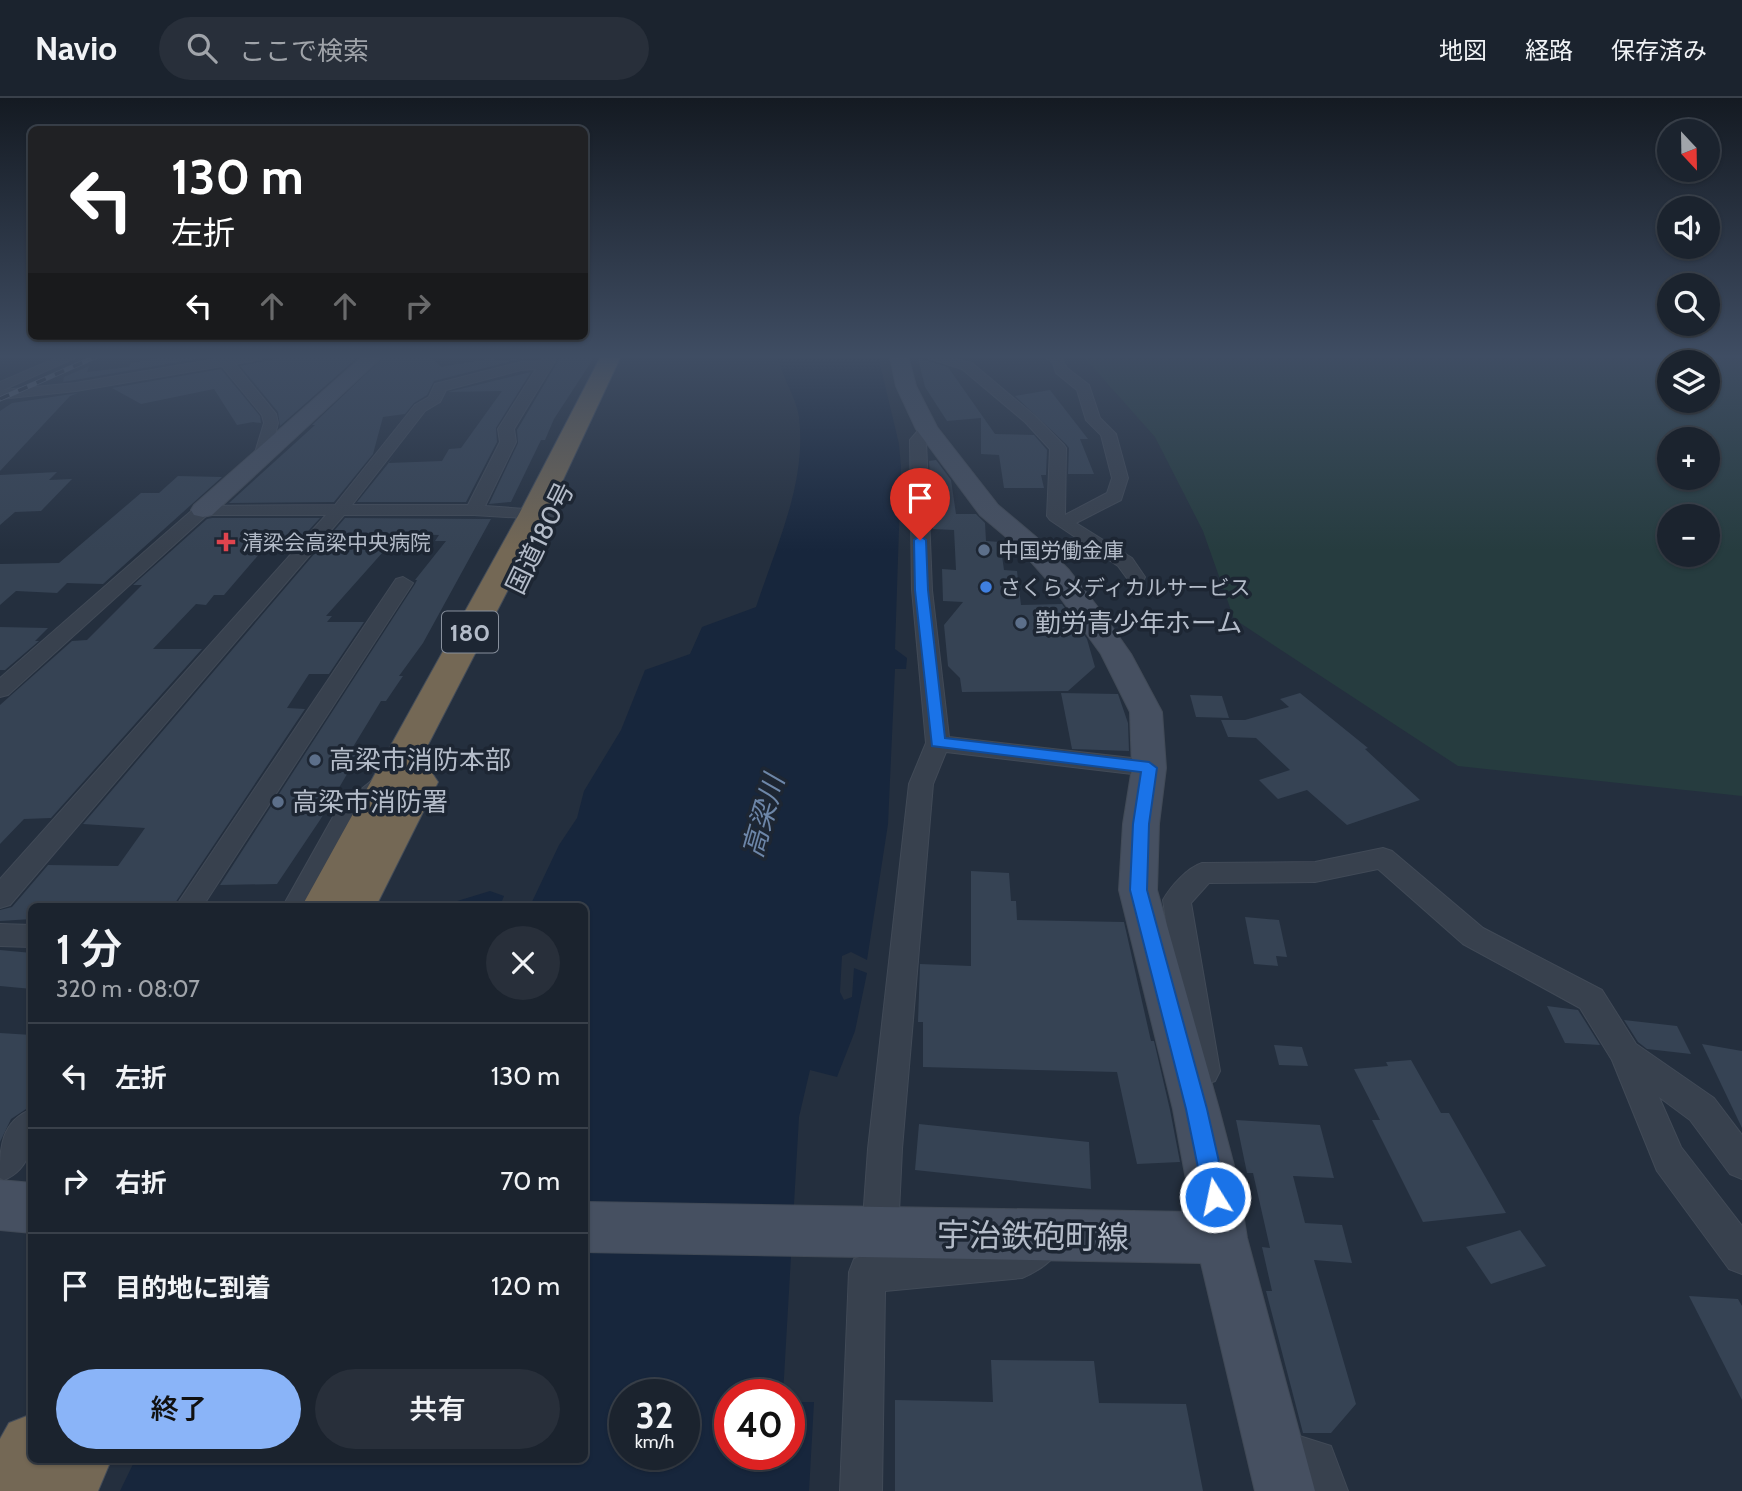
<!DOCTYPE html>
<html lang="ja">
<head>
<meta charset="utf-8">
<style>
  body { margin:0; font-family:Cabin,"Noto Sans JP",sans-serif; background:#282f3a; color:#f1f3f6; height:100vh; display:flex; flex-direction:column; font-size:26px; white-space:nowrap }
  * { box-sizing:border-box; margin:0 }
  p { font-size:23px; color:#a0a4aa }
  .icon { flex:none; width:38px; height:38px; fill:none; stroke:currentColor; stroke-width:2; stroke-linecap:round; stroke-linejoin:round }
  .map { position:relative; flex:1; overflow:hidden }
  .sheet { position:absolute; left:28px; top:805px; width:560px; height:560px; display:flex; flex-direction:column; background:#1b232e; border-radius:10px; box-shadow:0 2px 5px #0004,0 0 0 2px #39404a }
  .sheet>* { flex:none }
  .top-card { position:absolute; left:28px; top:28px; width:560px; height:214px; border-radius:10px; box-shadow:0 2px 5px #0004,0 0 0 2px #39404a; background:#202124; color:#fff; overflow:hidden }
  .needle { width:46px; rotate:158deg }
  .fabs { position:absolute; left:1657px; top:21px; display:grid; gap:14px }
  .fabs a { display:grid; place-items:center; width:63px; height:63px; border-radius:50%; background:#1b232e; box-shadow:0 2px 5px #0004,0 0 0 2px #39404a; font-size:35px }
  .speed { position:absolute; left:609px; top:1281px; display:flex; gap:14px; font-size:35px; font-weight:700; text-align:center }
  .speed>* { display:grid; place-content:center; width:91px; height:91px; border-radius:50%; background:#1b232e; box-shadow:0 2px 5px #0004,0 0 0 2px #39404a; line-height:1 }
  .speed small { font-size:18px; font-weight:400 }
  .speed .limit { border:10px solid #d22; background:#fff; color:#111 }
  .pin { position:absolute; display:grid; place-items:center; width:60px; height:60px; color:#fff; margin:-72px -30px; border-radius:50% 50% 50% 0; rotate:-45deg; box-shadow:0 0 7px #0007 }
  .pin .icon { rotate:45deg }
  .me { position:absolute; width:77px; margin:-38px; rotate:350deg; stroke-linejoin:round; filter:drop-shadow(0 0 5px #0008) }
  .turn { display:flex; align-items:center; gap:24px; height:147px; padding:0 28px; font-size:32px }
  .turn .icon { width:91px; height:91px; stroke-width:2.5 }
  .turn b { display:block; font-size:49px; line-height:60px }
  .lanes { display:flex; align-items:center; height:66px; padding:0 28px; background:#0003; justify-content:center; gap:35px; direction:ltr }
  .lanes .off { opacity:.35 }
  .round { display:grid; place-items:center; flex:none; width:74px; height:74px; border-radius:37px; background:#282f3a }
  .summary { display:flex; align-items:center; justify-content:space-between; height:119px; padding:0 28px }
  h1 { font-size:42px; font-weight:600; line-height:52px }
  .primary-button { display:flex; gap:14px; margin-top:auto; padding:14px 28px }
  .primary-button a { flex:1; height:80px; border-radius:42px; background:#8ab4f8; color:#111; font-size:28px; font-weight:600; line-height:80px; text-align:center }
  .primary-button a+a { background:#282f3a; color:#f1f3f6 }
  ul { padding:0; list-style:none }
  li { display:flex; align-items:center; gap:21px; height:105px; padding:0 28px; border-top:2px solid #39404a }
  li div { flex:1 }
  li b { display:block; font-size:26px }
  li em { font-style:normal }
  header { display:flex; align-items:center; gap:42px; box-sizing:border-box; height:98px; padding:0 35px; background:#1b232e; border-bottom:2px solid #39404a }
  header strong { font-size:33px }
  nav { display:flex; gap:38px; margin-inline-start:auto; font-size:24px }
  .search { width:490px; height:63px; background:#282f3a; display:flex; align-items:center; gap:18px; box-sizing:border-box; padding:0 24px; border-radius:38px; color:#a0a4aa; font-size:26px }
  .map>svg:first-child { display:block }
</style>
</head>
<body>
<header>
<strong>Navio</strong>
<div class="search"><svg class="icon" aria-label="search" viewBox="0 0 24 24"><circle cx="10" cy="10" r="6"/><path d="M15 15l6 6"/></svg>ここで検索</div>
<nav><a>地図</a><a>経路</a><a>保存済み</a></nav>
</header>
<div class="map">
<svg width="1742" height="1393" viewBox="0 0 1742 1393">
  <rect width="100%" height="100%" fill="#242f3e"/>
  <!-- green -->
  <path fill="#263c3f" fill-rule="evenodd" d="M1083 258H1742V698L1458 668 1234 521 1203 433 1155 339ZM1670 264H1708V303H1670ZM1708 341V380H1670V341ZM1708 418V457H1670V418Z"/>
  <!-- water -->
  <g fill="#17263c" fill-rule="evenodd">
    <path d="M778 258H878L899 346 901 369 895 551 907 560 906 571H895L888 726 867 862 851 854 842 858 840 894 844 902 852 899 854 870 867 875 855 933 837 979 810 972 799 1019 783 1297H730V1356H789V1304H814L809 1393H120L135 1362H584V808H530L559 747 577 720 584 693 621 632 645 572 690 556 702 529 756 509C776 448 807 385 799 319 796 298 781 279 778 258ZM625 1297H684V1356H625Z"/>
    <path d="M490 793 504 798 500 808H450L454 804Z"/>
  </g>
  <!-- building -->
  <g fill="#364354">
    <path d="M168 258H213L63 284 64 279 89 268 87 274 129 269 131 265Z"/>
    <path d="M290 258H359L280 328 278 314 240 268Z"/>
    <path d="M385 258H429L441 269 494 260 495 263 542 258 540 260 520 261 434 283 427 297 414 305 405 316 383 319 373 356 334 404 229 405 315 327H312Z"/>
    <path d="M561 258H595L554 321 545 342H541L511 404 489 406 518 345 517 332Z"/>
    <path d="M918 260 948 269 995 336 1034 337 1047 352 1046 377H1041L1044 390H1004L999 357 981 356V320L947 323 925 289Z"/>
    <path d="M221 271 260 318 261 325 253 324 237 327 214 291 141 306 112 290Z"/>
    <path d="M531 274 496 330 497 344 466 404H357L395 357 388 365 442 363 449 351 461 350 502 293 448 294Z"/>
    <path d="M1050 292 1088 341H1080L1094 376H1068L1069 350 1066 346 1015 298Z"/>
    <path d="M78 295 70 298 0 373V313L12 305Z"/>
    <path d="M936 362 951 382 956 416H976L985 425 986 443 1000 444 1004 472 1017 473 1021 507 1062 506 1087 541 1095 569 1068 593 962 594 960 580 948 568 944 527 963 504 943 503 942 471 956 472 954 432 933 431 929 363Z"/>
    <path d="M57 374 49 382 72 381 41 413 15 414 0 427V377Z"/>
    <path d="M178 378 222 379 103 486 67 485 57 495 16 493 0 507V466L59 465 141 395H159Z"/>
    <path d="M212 420H320L289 454H261L224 497H214L206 507 196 506 153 551H202L51 720 24 721 0 746V607L72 543 87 542 142 487H133L207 421Z"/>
    <path d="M345 420 491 421 423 545 399 578H403L386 603H381L353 649H363L320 722 277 786 220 787 415 486 417 482H415L446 443H435L439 437 399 436 326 518H332L327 524H364L329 576H309L287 610 305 611 173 808H32V821L0 823V812L12 809 48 767 118 768 145 730 83 726Z"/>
    <path d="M0 529 48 530 35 543H39L5 572H0Z"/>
    <path d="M1061 595 1118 596 1128 625 1129 653 1072 651Z"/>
    <path d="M1300 595 1368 650 1365 651 1420 702 1347 727 1307 692 1278 701 1259 682 1290 672 1256 640 1228 639 1221 622H1245L1289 609 1280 601Z"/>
    <path d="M1190 597 1222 598 1229 620 1196 619Z"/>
    <path d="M971 773 1009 775 1011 803H1016L1017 822 1124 824 1151 943H1154L1170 1012 1180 1064 1137 1066 1117 974 923 969V924H918L920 866 971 868Z"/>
    <path d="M1245 819 1279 822 1287 859 1276 858 1278 868 1254 866Z"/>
    <path d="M0 852 32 855V891L0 888Z"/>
    <path d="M1547 908 1578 912 1600 947 1565 945Z"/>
    <path d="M1624 922 1677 928 1691 956 1647 951 1638 944Z"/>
    <path d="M0 935 32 937V1007L11 1021 0 1044Z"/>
    <path d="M1702 946 1742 953V1030Z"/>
    <path d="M1274 947 1302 949 1308 968 1279 967Z"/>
    <path d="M1411 962 1441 1015H1449L1506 1115 1423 1124 1372 1022H1380L1354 971 1388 968 1386 964Z"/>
    <path d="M1236 1022 1320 1027 1334 1080 1293 1078 1305 1125 1342 1127 1352 1165 1314 1162 1356 1306 1331 1335H1303L1266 1193H1272L1262 1149 1270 1150 1253 1075H1247Z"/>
    <path d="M919 1026 1089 1044 1091 1091 915 1072Z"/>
    <path d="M1520 1132 1546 1168 1491 1186 1466 1149Z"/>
    <path d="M1689 1198 1738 1201 1742 1208V1302Z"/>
    <path d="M991 1262 1094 1263 1099 1305 1186 1306 1203 1393H895V1302L993 1304Z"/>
  </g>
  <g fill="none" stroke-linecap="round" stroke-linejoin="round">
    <defs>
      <g id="street">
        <path d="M61 258H79L3 292 76 285 216 261 215 258H262L261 261 235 266 276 316 278 325 270 358 262 363 254 358 264 325 262 317 222 268 76 293 0 301V284Z"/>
        <path d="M545 258H558L514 331 516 344 485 408 552 413 558 414 561 418 558 422 474 417H344L10 807 0 810V781L326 417H207L8 597 0 599V580L197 408 335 407 415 307 429 299 435 286 521 264 541 263ZM536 271 498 331 500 344 468 407H352L425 313 440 304 446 292 521 272Z"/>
        <path d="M922 258H943L972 265 1035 318 1064 347 1066 350 1065 417 1107 395 1112 380 1101 337 1086 322 1077 292 1056 275 1053 265 1045 258H1060L1067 270 1089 287 1100 320 1116 336 1128 380 1121 402 1076 425 1132 460 1145 479 1143 483H1129L1118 468 1050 422 1047 418 1050 351 1025 324 962 271Z"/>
        <path d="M927 326 935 331 926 342 932 492 949 639 1149 662 1157 664 1161 670 1157 676 1149 678 946 654 933 686 902 1051 898 1135 893 1148 880 1153 867 1148 862 1135 868 1051 909 686 926 645 912 492 910 342 922 328Z"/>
        <path d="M403 479 413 485 203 808H176L396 481Z"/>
        <path d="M384 678 393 680 396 686 356 722 310 808H283L338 710 375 680Z"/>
        <path d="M1383 750 1392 753 1483 830 1602 892 1636 946 1714 1000 1742 1037V1081L1730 1076 1690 1022 1659 999 1681 1049 1742 1128V1176L1729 1171 1657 1073 1612 962 1580 910 1463 846 1378 771 1315 784 1209 785 1191 805 1220 973 1215 983 1204 987 1193 983 1188 973 1163 802C1171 788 1187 770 1202 765L1315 764Z"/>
        <path d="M0 826 32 827V849L0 848Z"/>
        <path d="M32 1011C32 1040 35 1069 4 1082L0 1080C0 1050 0 1024 32 1011Z"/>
        <path d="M1048 1122 1061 1127 1066 1140C1058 1159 1041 1172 1022 1180L885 1193 882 1393H840L849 1174 854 1161 867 1156 900 1157 1015 1145 1035 1127Z"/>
        <path d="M1274 1330 1331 1348 1348 1393H1306L1301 1379 1259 1366 1253 1351 1259 1336Z"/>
      </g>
      <g id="secondary">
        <path d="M363 258H383L212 417 203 419 194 417 191 412 194 407Z"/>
        <path d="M890 258H908L916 288 937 329 998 407 1036 439 1069 472 1103 516 1131 556 1162 614 1166 670 1159 726 1157 792 1219 1011 1237 1079 1247 1140 1315 1393H1255L1201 1165 584 1154V1104L1192 1114 1173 1011 1119 792 1123 726 1132 670 1130 614 1101 556 1049 484 1018 449 980 417 916 331 896 288Z"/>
        <path d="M0 1082 32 1085V1135L0 1132Z"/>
      </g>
      <g id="highway">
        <path d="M601 258H621L547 416 415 672 432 675 438 684 376 808H302L519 416Z"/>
        <path d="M32 1316V1362H111L98 1393H0V1341L9 1325Z"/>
      </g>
    </defs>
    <!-- street casing -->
    <use href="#street" stroke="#414a57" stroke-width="2"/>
    <!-- secondary casing -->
    <use href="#secondary" stroke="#414a57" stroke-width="2"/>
    <!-- highway casing -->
    <use href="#highway" stroke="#434c59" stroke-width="2"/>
    <!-- street -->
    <use href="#street" fill="#38414e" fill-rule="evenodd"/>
    <!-- secondary -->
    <use href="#secondary" fill="#465061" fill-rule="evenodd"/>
    <!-- highway -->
    <use href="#highway" fill="#746855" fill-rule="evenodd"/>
    <defs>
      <path id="rail" d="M0 301 97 258"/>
    </defs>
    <!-- rail casing -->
    <use href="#rail" stroke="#5a6575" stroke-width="5"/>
    <!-- rail -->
    <use href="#rail" stroke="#1d2633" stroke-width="3.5" stroke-dasharray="10" stroke-linecap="butt"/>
  </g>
  <!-- sky -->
  <linearGradient id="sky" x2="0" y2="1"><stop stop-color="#141a22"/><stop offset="0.57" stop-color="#3f4d63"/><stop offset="1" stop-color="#3f4d63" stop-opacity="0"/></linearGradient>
  <rect width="1742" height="453" fill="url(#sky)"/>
  <!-- route -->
  <path fill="#1a73e8" stroke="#114b97" stroke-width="2" d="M920 438 926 442 928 492 945 640 1149 664 1157 670 1149 726 1147 792 1207 1011 1227 1099 1223 1107 1215 1110 1207 1107 1204 1099 1186 1011 1130 792 1133 726 1141 674 932 648 915 492 914 442Z"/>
  <!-- markers -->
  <path fill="#e0444e" stroke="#1d2633" stroke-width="2.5" d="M222.5 433.5h7v7h7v7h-7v7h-7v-7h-7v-7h7z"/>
  <g fill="#5c6f8a" stroke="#1d2633" stroke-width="2.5">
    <circle cx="984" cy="452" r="7"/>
    <circle cx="1021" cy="525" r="7"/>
    <circle cx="315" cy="662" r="7"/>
    <circle cx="278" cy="704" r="7"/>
  </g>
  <circle fill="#3f7fe0" stroke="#1d2633" stroke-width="2.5" cx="986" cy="489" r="7"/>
  <g text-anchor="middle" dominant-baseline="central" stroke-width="7" stroke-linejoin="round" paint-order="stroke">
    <!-- far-poi labels -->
    <g font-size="21" fill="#b4bcc9" stroke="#1d2633" text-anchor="start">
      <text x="242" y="444">清梁会高梁中央病院</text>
      <text x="998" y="452">中国労働金庫</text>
      <text x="1000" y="489">さくらメディカルサービス</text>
    </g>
    <!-- shield labels -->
    <rect fill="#1d2633" stroke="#878f9c" stroke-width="2" x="442" y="513.5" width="56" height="41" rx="5"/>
    <g font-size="24" font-weight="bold" fill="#b4bcc9">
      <text x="470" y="534">180</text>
    </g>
    <!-- street labels -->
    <g font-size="26" fill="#b4bcc9" stroke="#1d2633">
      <text transform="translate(540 440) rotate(-64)">国道180号</text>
    </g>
    <!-- poi labels -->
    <g font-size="26" fill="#b4bcc9" stroke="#1d2633" text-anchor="start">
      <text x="1035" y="525">勤労青少年ホーム</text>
      <text x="329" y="662">高梁市消防本部</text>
      <text x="292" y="704">高梁市消防署</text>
    </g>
    <!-- water labels -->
    <g font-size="28" font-style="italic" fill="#6d86a8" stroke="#1d2633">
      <text transform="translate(763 718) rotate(-74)">高梁川</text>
    </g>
    <!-- near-street labels -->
    <g font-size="32" fill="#b4bcc9" stroke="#1d2633">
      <text transform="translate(1033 1138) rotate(1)">宇治鉄砲町線</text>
    </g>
  </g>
</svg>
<div class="fabs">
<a><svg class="needle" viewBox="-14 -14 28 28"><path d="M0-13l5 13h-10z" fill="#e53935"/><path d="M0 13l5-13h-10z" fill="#a0a4aa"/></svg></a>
<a><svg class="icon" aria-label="sound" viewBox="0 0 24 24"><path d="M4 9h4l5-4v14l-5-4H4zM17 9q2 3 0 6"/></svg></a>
<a><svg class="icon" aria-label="search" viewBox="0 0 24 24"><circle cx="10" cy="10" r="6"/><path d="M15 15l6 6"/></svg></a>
<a><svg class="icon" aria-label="layers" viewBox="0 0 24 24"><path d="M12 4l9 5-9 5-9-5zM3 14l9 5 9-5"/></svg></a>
<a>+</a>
<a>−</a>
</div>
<div class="speed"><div>32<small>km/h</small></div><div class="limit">40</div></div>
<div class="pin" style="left:920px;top:442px;background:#d93025"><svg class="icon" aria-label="arrive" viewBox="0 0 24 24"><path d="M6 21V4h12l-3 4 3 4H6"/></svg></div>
<svg class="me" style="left:1215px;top:1099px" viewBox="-20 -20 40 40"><circle r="17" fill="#1a73e8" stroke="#fff" stroke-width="3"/><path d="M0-11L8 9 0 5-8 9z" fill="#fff"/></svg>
<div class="top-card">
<div class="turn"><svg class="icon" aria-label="left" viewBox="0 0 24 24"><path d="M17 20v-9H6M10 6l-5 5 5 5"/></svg><div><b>130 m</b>左折</div></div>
<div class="lanes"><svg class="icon" aria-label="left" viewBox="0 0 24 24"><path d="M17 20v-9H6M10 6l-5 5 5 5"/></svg><svg class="icon off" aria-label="ahead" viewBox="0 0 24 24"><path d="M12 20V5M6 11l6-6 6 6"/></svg><svg class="icon off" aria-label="ahead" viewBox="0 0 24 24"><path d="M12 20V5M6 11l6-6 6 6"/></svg><svg class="icon off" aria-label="right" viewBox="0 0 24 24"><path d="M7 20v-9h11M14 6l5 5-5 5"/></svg></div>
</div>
<section class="sheet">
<div class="summary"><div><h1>1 分</h1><p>320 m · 08:07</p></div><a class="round"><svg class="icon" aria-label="close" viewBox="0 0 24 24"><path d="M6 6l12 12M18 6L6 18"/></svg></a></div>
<ul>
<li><svg class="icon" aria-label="left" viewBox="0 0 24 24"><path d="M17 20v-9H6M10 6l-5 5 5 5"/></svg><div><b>左折</b></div><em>130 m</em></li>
<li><svg class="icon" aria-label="right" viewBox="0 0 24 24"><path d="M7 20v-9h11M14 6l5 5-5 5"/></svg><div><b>右折</b></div><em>70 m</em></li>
<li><svg class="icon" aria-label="arrive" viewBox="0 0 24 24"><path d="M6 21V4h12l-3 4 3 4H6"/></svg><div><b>目的地に到着</b></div><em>120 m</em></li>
</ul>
<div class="primary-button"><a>終了</a><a>共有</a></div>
</section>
</div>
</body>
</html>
